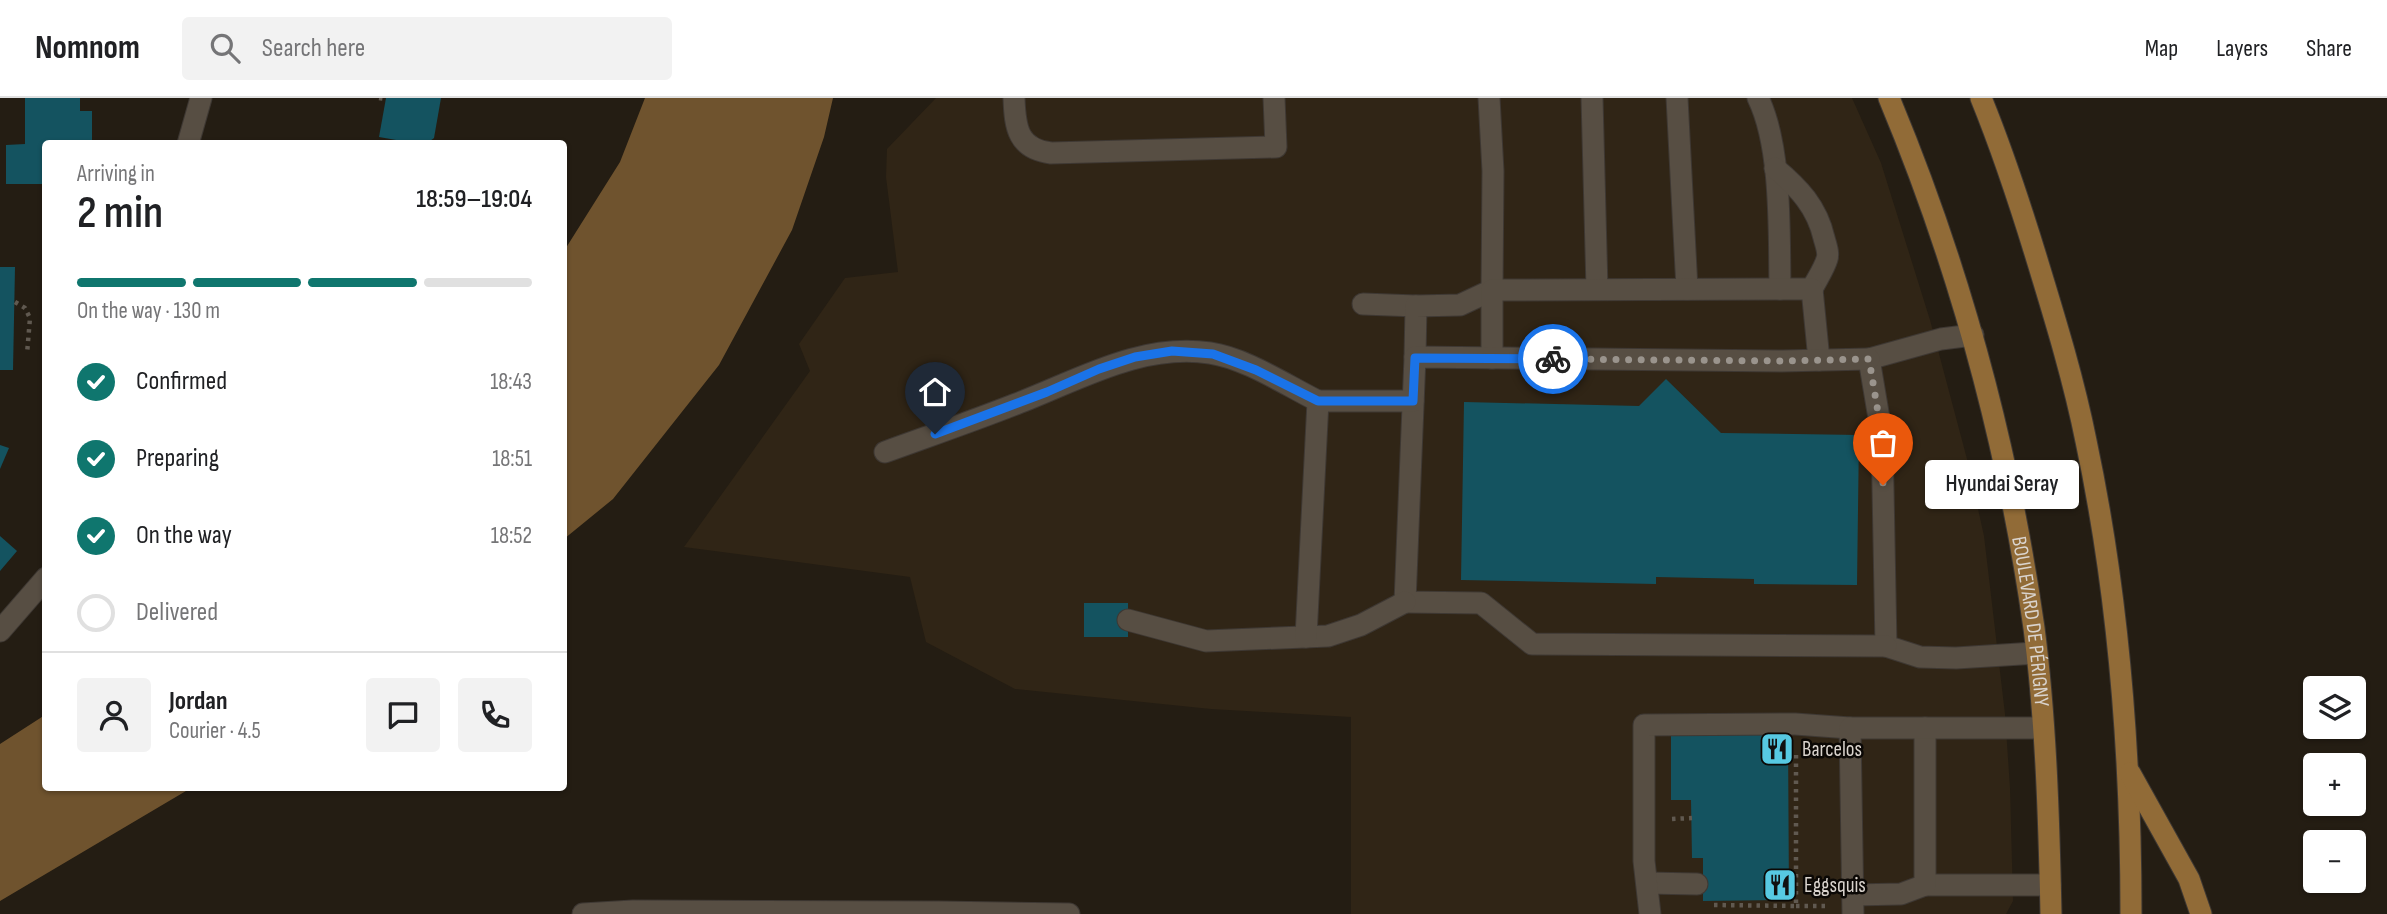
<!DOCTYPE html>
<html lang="en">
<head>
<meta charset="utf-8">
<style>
  body { margin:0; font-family:"Sofia Sans Condensed",sans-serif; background:#f2f2f2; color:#202124; height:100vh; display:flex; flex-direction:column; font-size:26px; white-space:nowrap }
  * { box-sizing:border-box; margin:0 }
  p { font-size:23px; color:#757577 }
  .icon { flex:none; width:38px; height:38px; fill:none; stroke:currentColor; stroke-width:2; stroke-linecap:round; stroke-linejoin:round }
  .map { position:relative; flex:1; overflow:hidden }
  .side { position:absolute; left:42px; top:42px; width:525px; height:651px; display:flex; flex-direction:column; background:#fff; border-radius:7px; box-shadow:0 2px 5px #0004 }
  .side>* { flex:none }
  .tools { position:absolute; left:2303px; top:578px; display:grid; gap:14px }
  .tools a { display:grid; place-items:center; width:63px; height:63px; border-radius:7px; background:#fff; box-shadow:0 2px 5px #0004; font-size:35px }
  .pin { position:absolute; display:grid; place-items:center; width:60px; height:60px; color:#fff; margin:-72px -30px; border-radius:50% 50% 50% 0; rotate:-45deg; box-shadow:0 0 7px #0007 }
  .pin .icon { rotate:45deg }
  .courier { position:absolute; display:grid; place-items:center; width:70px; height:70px; margin:-35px; border:5px solid #1a73e8; border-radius:50%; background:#fff; color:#222; box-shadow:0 2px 9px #0007 }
  .bubble { position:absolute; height:49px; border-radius:7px; background:#fff; box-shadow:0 2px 5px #0004; font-size:23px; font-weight:600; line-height:49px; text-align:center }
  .summary em { font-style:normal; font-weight:600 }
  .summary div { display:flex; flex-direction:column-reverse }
  .summary { display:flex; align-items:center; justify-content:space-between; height:119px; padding:0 35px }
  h1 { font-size:46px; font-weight:600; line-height:52px }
  .bar { display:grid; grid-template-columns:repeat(4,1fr); gap:10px 7px; align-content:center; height:84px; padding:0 35px }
  .bar i { height:9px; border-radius:5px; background:#e0e0e0 }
  .bar .on { background:#0f766e }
  .bar p { grid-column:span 4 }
  .line { display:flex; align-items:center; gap:18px; padding:0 35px; border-top:2px solid #e0e0e0 }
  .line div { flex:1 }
  .round { display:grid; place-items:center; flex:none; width:74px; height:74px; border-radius:7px; background:#f2f2f2 }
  ol { padding:0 35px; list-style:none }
  li { display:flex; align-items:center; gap:21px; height:77px }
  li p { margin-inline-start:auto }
  li .icon { padding:7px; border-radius:50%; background:#0f766e; color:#fff; stroke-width:4 }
  li:last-child { color:#757577 }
  li i { width:38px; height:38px; border:4px solid #e0e0e0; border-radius:50% }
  header { display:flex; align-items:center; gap:42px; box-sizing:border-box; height:98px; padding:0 35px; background:#fff; border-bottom:2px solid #e0e0e0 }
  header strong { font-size:33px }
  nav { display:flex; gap:38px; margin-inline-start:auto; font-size:24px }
  .search { width:490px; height:63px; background:#f2f2f2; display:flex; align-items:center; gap:18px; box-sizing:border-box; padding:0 24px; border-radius:7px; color:#757577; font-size:26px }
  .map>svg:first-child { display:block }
  .built { fill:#302516 }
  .water { fill:#6f532e }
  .building { fill:#145360 }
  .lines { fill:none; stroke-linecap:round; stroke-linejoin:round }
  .minor-casing { stroke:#3e3833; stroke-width:23 }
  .major-casing { stroke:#3e3833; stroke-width:23 }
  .path { stroke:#605950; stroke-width:4.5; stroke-dasharray:3.5 5; stroke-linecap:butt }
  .minor { stroke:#574e43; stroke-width:21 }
  .major { stroke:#916b37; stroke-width:21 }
  .done { stroke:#9a948d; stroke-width:7; stroke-dasharray:0 12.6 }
  .route { stroke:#1a73e8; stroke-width:9 }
  .labels { text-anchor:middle; stroke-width:5; stroke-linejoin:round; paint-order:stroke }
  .street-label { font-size:21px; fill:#dad4ce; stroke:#0b0805 }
  .poi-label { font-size:21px; fill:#dad4ce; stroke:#0b0805; text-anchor:start }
</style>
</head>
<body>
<header>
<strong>Nomnom</strong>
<div class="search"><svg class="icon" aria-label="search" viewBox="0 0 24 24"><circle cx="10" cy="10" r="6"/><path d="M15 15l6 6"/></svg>Search here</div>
<nav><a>Map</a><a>Layers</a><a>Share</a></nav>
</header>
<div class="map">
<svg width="2387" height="816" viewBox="0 0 2387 816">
  <rect width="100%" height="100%" fill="#241d13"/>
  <polygon class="built" points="936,0 1852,0 1881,65 1930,222 1967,361 1984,438 2005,616 2010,690 2013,803 2006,816 1351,816 1351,619 1211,611 1015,591 926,544 910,479 684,449 810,273 799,246 845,180 898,174 886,79 887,51"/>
  <g class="water">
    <polygon points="645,0 833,0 824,39 792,132 719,267 613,401 564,441 564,153 620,64"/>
    <polygon points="45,617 46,690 191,690 0,803 0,646"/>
  </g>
  <g class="building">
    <polygon points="25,0 80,0 80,13 92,13 92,46 46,46 46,86 6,86 6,47 25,46"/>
    <polygon points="386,0 441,0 434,40 426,46 419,46 379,39"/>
    <polygon points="0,169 15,169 13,272 0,272"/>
    <polygon points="1666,281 1721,335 1859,337 1857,487 1754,486 1754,481 1656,479 1656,486 1461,482 1464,304 1639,308"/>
    <polygon points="0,347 9,350 0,371"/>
    <polygon points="0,438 17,453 0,473"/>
    <rect x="1084" y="505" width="44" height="34"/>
    <polygon points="1788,635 1789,802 1703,803 1703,760 1692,760 1691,702 1671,702 1671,636"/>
  </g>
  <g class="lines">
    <defs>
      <g id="minor">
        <path d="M1014 0C1015 30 1018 51 1051 55L1276 49 1274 0"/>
        <polyline points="1592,0 1597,191"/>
        <polyline points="1677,0 1687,191"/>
        <path d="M1758 0C1782 49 1779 135 1780 191"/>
        <polyline points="188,46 201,0"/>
        <path d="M1775 70C1799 90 1817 109 1824 140 1826 147 1829 155 1827 161 1824 171 1817 181 1812 191"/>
        <polyline points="1363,206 1416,208"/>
        <polyline points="1973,237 1941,241 1869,261 1882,338 1886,548 1920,559 1956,560 2036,555"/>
        <polyline points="1415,259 1416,208 1460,207 1492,192 1493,73 1489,0"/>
        <polyline points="1492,260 1492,192 1780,191 1812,191 1819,262"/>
        <polyline points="1869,261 1782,263 1415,259 1405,504 1481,505 1532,546 1886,548"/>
        <path d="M885 354C929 338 973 323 1016 306 1079 282 1140 245 1210 255 1245 260 1286 287 1318 303"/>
        <polyline points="1128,522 1206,543 1328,538 1361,527 1405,504"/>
        <polyline points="0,533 46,480"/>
        <polyline points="1306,539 1318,303 1413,303"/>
        <polyline points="1647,785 1697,786"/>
        <polyline points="1925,787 2050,787"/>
        <polyline points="1853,797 1901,796 1925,787 1925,630"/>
        <polyline points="583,816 633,813 938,814 1069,816"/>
        <polyline points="1650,816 1644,763 1644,627 1795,626 1850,630"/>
        <polyline points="1853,816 1850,630 2042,630"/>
      </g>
      <g id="major">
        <path id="s1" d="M1889 0C1960 170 2008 348 2034 530 2046 622 2049 723 2051 816"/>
        <path d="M1981 0C2003 54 2021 109 2038 165 2056 224 2074 283 2086 343 2119 498 2131 658 2131 816"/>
        <polyline points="2130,675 2189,781 2201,816"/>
      </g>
    </defs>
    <use href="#minor" class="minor-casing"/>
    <use href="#major" class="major-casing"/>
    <g class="path">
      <polyline points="379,0 386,1"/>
      <polyline points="15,204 25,210 30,220 27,256"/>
      <polyline points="1672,721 1692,720"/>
      <polyline points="1714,807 1796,808 1796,654"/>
      <polyline points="1796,808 1827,808"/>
    </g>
    <use href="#minor" class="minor"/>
    <use href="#major" class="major"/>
  </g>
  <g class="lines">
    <polyline class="done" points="1553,261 1782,263 1869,261 1882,338 1883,387"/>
    <polyline class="route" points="935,336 1047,294 1099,271 1135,259 1172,253 1213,256 1256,272 1318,303 1413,303 1415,260 1553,261"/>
  </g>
  <defs>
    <symbol id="restaurant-square" viewBox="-11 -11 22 22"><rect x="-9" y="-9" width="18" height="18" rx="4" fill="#57c9e2" stroke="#0b0805"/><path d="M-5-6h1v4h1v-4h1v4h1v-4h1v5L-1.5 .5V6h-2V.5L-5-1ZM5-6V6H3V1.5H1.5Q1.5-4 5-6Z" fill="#111"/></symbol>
  </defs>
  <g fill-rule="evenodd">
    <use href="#restaurant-square" x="1758" y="632" width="38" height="38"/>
    <use href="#restaurant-square" x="1761" y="768" width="38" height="38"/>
  </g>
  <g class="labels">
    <g class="street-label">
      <text dy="7" stroke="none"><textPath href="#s1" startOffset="544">BOULEVARD DE PÉRIGNY</textPath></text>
    </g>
    <g class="poi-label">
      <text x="1802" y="658">Barcelos</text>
      <text x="1804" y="794">Eggsquis</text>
    </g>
  </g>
</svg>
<div class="tools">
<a><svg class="icon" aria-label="layers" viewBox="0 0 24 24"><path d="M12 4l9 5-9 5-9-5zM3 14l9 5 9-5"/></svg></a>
<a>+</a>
<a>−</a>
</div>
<div class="pin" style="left:1883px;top:387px;background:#ea580c"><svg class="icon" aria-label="bag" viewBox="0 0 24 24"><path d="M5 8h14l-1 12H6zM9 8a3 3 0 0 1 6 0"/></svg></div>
<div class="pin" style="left:935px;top:336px;background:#1f2937"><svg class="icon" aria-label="home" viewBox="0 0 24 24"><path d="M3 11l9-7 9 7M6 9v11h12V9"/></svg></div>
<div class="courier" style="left:1553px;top:261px"><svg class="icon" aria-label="bike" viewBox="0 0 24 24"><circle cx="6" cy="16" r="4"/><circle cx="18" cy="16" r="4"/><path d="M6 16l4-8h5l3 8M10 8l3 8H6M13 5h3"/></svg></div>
<div class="bubble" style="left:1925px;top:362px;width:154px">Hyundai Seray</div>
<section class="side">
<div class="summary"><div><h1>2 min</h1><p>Arriving in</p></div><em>18:59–19:04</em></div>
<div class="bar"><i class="on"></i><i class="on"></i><i class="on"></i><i></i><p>On the way · 130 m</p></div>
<ol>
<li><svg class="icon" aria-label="check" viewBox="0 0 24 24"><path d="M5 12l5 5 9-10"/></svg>Confirmed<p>18:43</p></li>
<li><svg class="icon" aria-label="check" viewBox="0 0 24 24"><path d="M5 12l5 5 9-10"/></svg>Preparing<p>18:51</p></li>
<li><svg class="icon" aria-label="check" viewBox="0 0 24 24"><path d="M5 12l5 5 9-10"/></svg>On the way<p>18:52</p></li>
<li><i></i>Delivered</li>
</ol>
<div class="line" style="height:126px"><a class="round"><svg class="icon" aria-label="person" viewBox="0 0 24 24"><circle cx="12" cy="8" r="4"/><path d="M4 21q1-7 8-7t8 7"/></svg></a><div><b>Jordan</b><p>Courier · 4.5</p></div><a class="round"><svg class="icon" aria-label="chat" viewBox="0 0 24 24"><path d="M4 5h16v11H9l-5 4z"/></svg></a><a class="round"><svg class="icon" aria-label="phone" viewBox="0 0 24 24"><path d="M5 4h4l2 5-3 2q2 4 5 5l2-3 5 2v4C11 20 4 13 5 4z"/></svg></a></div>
</section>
</div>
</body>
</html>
